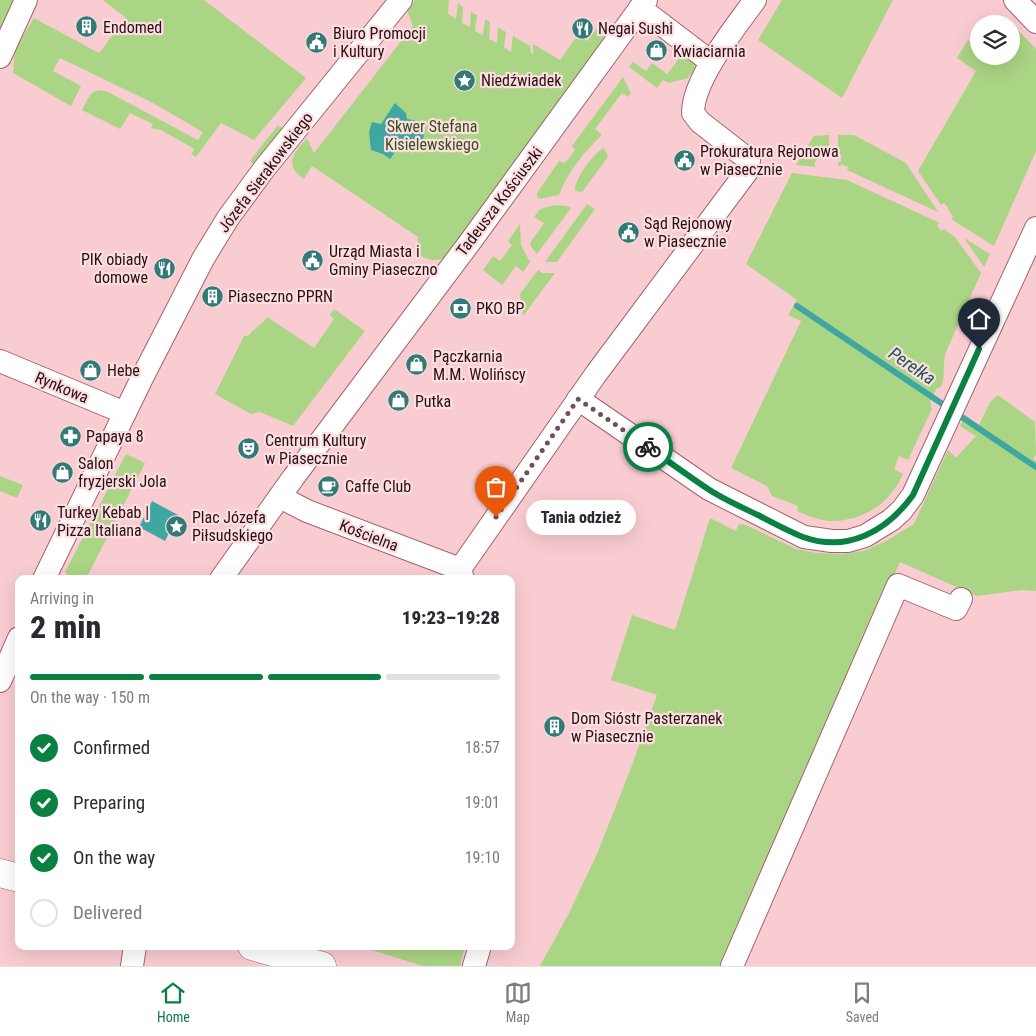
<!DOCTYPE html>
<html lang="en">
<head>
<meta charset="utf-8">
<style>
  body { margin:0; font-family:"Roboto Condensed",sans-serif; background:#f7f7f7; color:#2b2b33; height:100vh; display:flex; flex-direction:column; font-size:19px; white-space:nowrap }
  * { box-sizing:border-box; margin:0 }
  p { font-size:16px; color:#7c7c81 }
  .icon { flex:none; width:28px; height:28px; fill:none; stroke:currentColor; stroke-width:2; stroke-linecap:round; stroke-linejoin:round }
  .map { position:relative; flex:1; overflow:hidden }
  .drawer { position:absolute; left:15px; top:575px; width:500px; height:375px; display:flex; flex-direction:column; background:#fff; border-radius:10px; box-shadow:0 5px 20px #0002 }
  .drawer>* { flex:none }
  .fabs { position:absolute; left:970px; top:15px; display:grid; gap:10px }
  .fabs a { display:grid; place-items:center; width:50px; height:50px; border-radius:50%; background:#fff; box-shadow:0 5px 20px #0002; font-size:25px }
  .pin { position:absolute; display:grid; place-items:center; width:42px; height:42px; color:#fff; margin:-51px -21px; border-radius:50% 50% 50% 0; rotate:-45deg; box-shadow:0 0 5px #0007 }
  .pin .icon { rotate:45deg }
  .courier { position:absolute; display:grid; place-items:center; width:50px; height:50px; margin:-25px; border:4px solid #0b8043; border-radius:50%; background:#fff; color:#222; box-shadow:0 1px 6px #0007 }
  .bubble { position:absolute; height:35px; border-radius:18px; background:#fff; box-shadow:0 5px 20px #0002; font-size:16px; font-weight:800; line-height:35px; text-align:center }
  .headline em { font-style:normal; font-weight:800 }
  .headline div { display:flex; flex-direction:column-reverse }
  .headline { display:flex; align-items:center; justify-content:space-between; height:85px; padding:0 15px }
  h1 { font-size:32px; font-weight:800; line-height:38px }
  .bar { display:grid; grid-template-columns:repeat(4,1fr); gap:8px 5px; align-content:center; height:60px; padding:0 15px }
  .bar i { height:6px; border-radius:4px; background:#e1e1e2 }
  .bar .current { background:#0b8043 }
  .bar p { grid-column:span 4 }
  ol { padding:0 15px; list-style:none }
  li { display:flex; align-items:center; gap:15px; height:55px }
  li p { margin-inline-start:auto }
  li .icon { padding:5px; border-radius:50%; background:#0b8043; color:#fff; stroke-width:4 }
  li:last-child { color:#7c7c81 }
  li i { width:28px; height:28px; border:2px solid #e1e1e2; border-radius:50% }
  .dock { display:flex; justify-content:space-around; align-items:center; height:70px; border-top:1px solid #e1e1e2; background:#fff; font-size:14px; color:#7c7c81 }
  .dock a { display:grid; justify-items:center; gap:2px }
  .dock .current { color:#0b8043 }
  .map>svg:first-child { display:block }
  .green { fill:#aad584 }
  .water { fill:#40a6a2 }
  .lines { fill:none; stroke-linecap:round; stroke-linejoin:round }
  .stream { stroke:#40a6a2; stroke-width:6 }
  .street-casing { stroke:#a4636c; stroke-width:24 }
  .secondary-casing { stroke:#a4636c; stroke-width:29 }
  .street { stroke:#fff; stroke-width:22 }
  .secondary { stroke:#fff; stroke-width:28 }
  .done { stroke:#715156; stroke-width:5; stroke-dasharray:0 9 }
  .route { stroke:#0b8043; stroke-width:6 }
  .labels { text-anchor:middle; stroke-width:4.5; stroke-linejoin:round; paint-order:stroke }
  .poi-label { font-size:16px; fill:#280f13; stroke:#fcdee1; text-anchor:start }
  .park-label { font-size:16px; fill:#355018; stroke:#fcdee1 }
  .street-label { font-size:16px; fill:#280f13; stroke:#fcdee1 }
  .water-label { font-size:18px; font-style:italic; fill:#1b5552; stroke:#fcdee1 }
</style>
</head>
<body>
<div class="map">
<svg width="1036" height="966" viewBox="0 0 1036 966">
  <rect width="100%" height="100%" fill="#f9ccd1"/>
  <g class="green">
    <polygon points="0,0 14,0 0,31"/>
    <path d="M103 0H204L306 78 254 140 221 123 196 157 191 154 194 150 193 148 161 130 151 128 153 124 130 113 120 129 82 110C89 97 91 86 108 92L198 140 203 132 151 102 60 58 53 71 81 86 71 106 13 73 15 49 34 18 99 53 126 18Z"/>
    <path d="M415 0H449L448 14 456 19 458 3 463 7 462 23 470 27 471 12 477 15 475 31 483 35 485 19 490 22 489 39 497 43 498 27 506 32 504 47 511 52 513 36 530 46 531 53 533 55V44L560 60 575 39 581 38 587 41 599 26 602 29 604 41 446 257C435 263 427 259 417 254L418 237 312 166 304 179C282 164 295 152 307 138L314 153 413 26 407 10Z"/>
    <polygon points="782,0 893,0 842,98 758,40"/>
    <polygon points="1008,20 1036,49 1036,151 994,246 951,219 953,217 949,210 946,211 949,209 944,203 941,205 918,171 976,71 957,58 968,40 979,47 979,56 1011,56 1011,24 1005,24"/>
    <polygon points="684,52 699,63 688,78 669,83 663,80 657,88 629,67 633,62 646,71 652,63 667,74"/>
    <path d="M623 77 631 93 628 97 622 93 595 129 601 134V136C583 153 568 172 559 195L539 199 537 197V193L559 161 565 163 575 150 572 146Z"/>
    <polygon points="278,125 283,129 254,165 250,161"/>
    <polygon points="829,135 829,147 827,150 824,149 820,155 823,157 821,159 818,158 814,164 816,167 796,165 814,136"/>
    <polygon points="838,135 854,135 906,163 938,212 847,170 848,167 841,164 840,166 838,166 838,162 841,162 841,154 838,154"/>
    <path d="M604 148 608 157 582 192 575 191C573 181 594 152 604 148Z"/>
    <path d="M792 173 847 180 940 223 937 225 941 231 944 229 955 237 981 273 946 352C942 364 946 375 941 387L937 388 930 401 932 409 908 460 899 456 894 469 903 474C890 504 863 521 831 521 820 521 807 515 797 511L798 506 772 496 767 486 731 468 801 321 788 315 797 300 746 264Z"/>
    <polygon points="587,204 595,209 557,262 545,262"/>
    <polygon points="554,205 566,206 571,208 537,254 532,248 530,243 544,223 534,217 540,209"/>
    <polygon points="520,224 521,245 530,262 523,272 516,266 502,285 483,270 493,256 500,261 512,245 508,241"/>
    <polygon points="964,238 990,254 984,267"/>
    <polygon points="538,270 542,273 555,273 523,316 520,294"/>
    <path d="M334 309 365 331 293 426 260 412 251 414 215 394 244 336H248C254 328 262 325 267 317L314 348 334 319 330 315Z"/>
    <polygon points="998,395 1035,422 1036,454 1033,459 1036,461 1036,591 1022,590 977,596 900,562 769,862 725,966 540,966 568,915 597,854 631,768 657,695 611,680 632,615 675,630 710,518 736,531 739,524 746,525 796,549 817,553 841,554 864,551 886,541 914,524 948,450 956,458 976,436 960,426 965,415 979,425 990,402"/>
    <polygon points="126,454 145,463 86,579 71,579 65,572"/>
    <polygon points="0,476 23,485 17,498 0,491"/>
    <polygon points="359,946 465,946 460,966 423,966"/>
  </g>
  <g class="water">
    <path d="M395 103 406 113 407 119C436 121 424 163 398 148L390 159 383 154 371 150 369 132 372 122 381 124Z"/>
    <polygon points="152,501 178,515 165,541 139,527"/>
  </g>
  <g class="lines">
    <polyline class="stream" points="797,306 1036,467"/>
    <defs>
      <g id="street">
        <polyline points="1015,0 1036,22"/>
        <polyline points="640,8 711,62"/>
        <polyline points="0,57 26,0"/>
        <polyline points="0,361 125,413"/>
        <polyline points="578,399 709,489 804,537 832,541 848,541 865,536 891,520 902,510 913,495 1036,228"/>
        <polyline points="280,497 307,511 460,569 463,579"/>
        <path d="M460 569 596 374 748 170 749 160 700 122 693 113C693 79 735 28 755 0"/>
        <polyline points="44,579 142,378 203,259 228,218 264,169 401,0"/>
        <polyline points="221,579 293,478 470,242 646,0"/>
        <polyline points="0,681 19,638"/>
        <polyline points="132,966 135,946"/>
        <polyline points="474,966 480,946"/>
        <polyline points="732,966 898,585 956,609 961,599"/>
      </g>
      <g id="secondary">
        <polyline points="0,873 19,878"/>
        <polyline points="252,946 322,966"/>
      </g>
    </defs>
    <use href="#street" class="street-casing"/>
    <use href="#secondary" class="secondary-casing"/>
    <use href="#street" class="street"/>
    <use href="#secondary" class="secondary"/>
  </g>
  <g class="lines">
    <polyline class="done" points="496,517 578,399 648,447"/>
    <path class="route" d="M648 447C668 461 687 475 708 489 723 499 741 507 758 515 773 523 788 531 803 537 848 553 887 531 913 495L979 349"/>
  </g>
  <defs>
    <symbol id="building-disc" viewBox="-11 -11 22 22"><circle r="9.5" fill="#327a77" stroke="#fcdee1"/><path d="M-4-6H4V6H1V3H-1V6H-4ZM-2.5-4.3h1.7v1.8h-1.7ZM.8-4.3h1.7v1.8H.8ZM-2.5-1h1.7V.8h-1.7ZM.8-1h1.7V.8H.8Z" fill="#fff"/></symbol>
    <symbol id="restaurant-disc" viewBox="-11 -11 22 22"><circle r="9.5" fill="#327a77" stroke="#fcdee1"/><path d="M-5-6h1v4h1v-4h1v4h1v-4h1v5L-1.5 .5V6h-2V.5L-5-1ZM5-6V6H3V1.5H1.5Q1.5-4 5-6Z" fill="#fff"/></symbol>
    <symbol id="civic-disc" viewBox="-11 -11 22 22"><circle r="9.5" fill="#327a77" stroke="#fcdee1"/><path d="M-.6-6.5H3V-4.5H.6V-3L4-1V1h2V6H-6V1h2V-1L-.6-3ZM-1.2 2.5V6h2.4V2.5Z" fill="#fff"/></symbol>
    <symbol id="shop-disc" viewBox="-11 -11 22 22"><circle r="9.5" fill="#327a77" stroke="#fcdee1"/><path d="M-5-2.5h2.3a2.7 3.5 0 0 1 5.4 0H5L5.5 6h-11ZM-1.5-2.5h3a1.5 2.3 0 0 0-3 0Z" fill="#fff"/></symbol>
    <symbol id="sight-disc" viewBox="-11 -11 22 22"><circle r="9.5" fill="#327a77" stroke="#fcdee1"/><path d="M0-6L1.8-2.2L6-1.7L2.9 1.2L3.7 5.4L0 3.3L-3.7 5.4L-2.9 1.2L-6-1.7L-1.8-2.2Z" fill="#fff"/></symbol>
    <symbol id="bank-disc" viewBox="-11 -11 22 22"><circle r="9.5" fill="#327a77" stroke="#fcdee1"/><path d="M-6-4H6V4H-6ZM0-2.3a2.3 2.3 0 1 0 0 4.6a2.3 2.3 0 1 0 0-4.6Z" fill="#fff"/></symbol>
    <symbol id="pharmacy-disc" viewBox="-11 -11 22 22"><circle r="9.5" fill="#327a77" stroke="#fcdee1"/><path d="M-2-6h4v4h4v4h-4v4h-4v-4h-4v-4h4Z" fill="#fff"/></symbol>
    <symbol id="theatre-disc" viewBox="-11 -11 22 22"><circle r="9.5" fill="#327a77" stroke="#fcdee1"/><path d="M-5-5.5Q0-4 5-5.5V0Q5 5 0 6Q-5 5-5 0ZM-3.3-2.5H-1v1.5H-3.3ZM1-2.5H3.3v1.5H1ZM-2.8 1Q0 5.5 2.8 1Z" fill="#fff"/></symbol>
    <symbol id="cafe-disc" viewBox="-11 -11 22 22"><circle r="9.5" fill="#327a77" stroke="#fcdee1"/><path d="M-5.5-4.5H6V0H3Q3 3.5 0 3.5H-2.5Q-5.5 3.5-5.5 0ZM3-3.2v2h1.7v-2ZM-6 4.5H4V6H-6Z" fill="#fff"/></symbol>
  </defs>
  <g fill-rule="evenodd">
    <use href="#building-disc" x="74" y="14" width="25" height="25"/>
    <use href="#restaurant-disc" x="570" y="16" width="25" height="25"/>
    <use href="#civic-disc" x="304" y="30" width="25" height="25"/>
    <use href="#shop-disc" x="644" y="38" width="25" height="25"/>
    <use href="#sight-disc" x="452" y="68" width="25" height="25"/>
    <use href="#civic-disc" x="672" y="148" width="25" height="25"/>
    <use href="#civic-disc" x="616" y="220" width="25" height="25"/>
    <use href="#civic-disc" x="300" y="248" width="25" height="25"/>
    <use href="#restaurant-disc" x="152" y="256" width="25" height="25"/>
    <use href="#building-disc" x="200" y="284" width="25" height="25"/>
    <use href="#bank-disc" x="448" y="296" width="25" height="25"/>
    <use href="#shop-disc" x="404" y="352" width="25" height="25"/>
    <use href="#shop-disc" x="78" y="358" width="25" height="25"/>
    <use href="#shop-disc" x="386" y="388" width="25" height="25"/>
    <use href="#pharmacy-disc" x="58" y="424" width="25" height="25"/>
    <use href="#theatre-disc" x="236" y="436" width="25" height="25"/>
    <use href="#shop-disc" x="50" y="460" width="25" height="25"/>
    <use href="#cafe-disc" x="316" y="474" width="25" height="25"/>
    <use href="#restaurant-disc" x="28" y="508" width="25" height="25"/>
    <use href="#sight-disc" x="164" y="514" width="25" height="25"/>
    <use href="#building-disc" x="542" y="714" width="25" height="25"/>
  </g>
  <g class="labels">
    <g class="poi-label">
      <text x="103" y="33">Endomed</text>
      <text x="598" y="34">Negai Sushi</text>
      <text x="333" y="39">Biuro Promocji<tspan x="333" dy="18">i Kultury</tspan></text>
      <text x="673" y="57">Kwiaciarnia</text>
      <text x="481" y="86">Niedźwiadek</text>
      <text x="700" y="157">Prokuratura Rejonowa<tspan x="700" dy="18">w Piasecznie</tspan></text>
      <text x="644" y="229">Sąd Rejonowy<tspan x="644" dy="18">w Piasecznie</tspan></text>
      <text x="329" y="257">Urząd Miasta i<tspan x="329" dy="18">Gminy Piaseczno</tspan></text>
      <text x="148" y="265" text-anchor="end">PIK obiady<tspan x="148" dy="18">domowe</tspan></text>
      <text x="228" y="302">Piaseczno PPRN</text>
      <text x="476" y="314">PKO BP</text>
      <text x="433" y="362">Pączkarnia<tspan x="433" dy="18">M.M. Wolińscy</tspan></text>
      <text x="107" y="376">Hebe</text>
      <text x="415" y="407">Putka</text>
      <text x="86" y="442">Papaya 8</text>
      <text x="265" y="446">Centrum Kultury<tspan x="265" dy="18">w Piasecznie</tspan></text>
      <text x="78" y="469">Salon<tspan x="78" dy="18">fryzjerski Jola</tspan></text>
      <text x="345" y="492">Caffe Club</text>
      <text x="57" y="518">Turkey Kebab |<tspan x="57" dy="18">Pizza Italiana</tspan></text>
      <text x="192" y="523">Plac Józefa<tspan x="192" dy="18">Piłsudskiego</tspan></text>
      <text x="571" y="724">Dom Sióstr Pasterzanek<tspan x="571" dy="18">w Piasecznie</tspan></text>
    </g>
    <g class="park-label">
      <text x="432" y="132">Skwer Stefana<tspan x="432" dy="18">Kisielewskiego</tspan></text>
    </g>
    <g class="street-label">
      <text transform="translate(265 172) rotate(-53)" y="6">Józefa Sierakowskiego</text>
      <text transform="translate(499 201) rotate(-53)" y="6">Tadeusza Kościuszki</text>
      <text transform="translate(62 387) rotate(23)" y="6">Rynkowa</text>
      <text transform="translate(369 535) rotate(21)" y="6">Kościelna</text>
    </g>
    <g class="water-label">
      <text transform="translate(912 366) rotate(34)" y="6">Perełka</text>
    </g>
  </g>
</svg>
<div class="fabs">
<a><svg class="icon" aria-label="layers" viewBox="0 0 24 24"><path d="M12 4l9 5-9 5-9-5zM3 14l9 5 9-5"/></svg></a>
</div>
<div class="pin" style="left:496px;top:517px;background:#ea580c"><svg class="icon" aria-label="bag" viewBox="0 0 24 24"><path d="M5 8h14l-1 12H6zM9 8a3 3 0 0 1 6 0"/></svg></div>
<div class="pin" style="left:979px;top:349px;background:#1f2937"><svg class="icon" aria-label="home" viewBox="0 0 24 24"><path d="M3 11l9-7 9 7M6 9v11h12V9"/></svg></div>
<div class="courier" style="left:648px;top:447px"><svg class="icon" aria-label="bike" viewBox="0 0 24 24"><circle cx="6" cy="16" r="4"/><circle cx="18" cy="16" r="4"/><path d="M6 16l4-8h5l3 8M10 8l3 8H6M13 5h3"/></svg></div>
<div class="bubble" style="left:526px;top:500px;width:110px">Tania odzież</div>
<section class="drawer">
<div class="headline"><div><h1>2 min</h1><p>Arriving in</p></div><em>19:23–19:28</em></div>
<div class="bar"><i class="current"></i><i class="current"></i><i class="current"></i><i></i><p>On the way · 150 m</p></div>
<ol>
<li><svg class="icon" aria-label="check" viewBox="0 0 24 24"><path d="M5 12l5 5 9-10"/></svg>Confirmed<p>18:57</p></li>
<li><svg class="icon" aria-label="check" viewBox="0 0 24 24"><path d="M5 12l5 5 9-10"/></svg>Preparing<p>19:01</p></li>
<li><svg class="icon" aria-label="check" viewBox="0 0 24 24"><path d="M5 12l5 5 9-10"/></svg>On the way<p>19:10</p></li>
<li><i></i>Delivered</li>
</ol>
</section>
</div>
<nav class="dock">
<a class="current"><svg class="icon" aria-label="home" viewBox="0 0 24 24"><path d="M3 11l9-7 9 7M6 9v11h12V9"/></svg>Home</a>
<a><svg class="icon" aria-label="map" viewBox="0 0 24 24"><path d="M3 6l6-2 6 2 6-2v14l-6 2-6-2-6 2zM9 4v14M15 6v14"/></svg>Map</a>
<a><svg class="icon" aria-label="saved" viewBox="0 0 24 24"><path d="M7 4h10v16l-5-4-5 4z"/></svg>Saved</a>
</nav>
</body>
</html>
